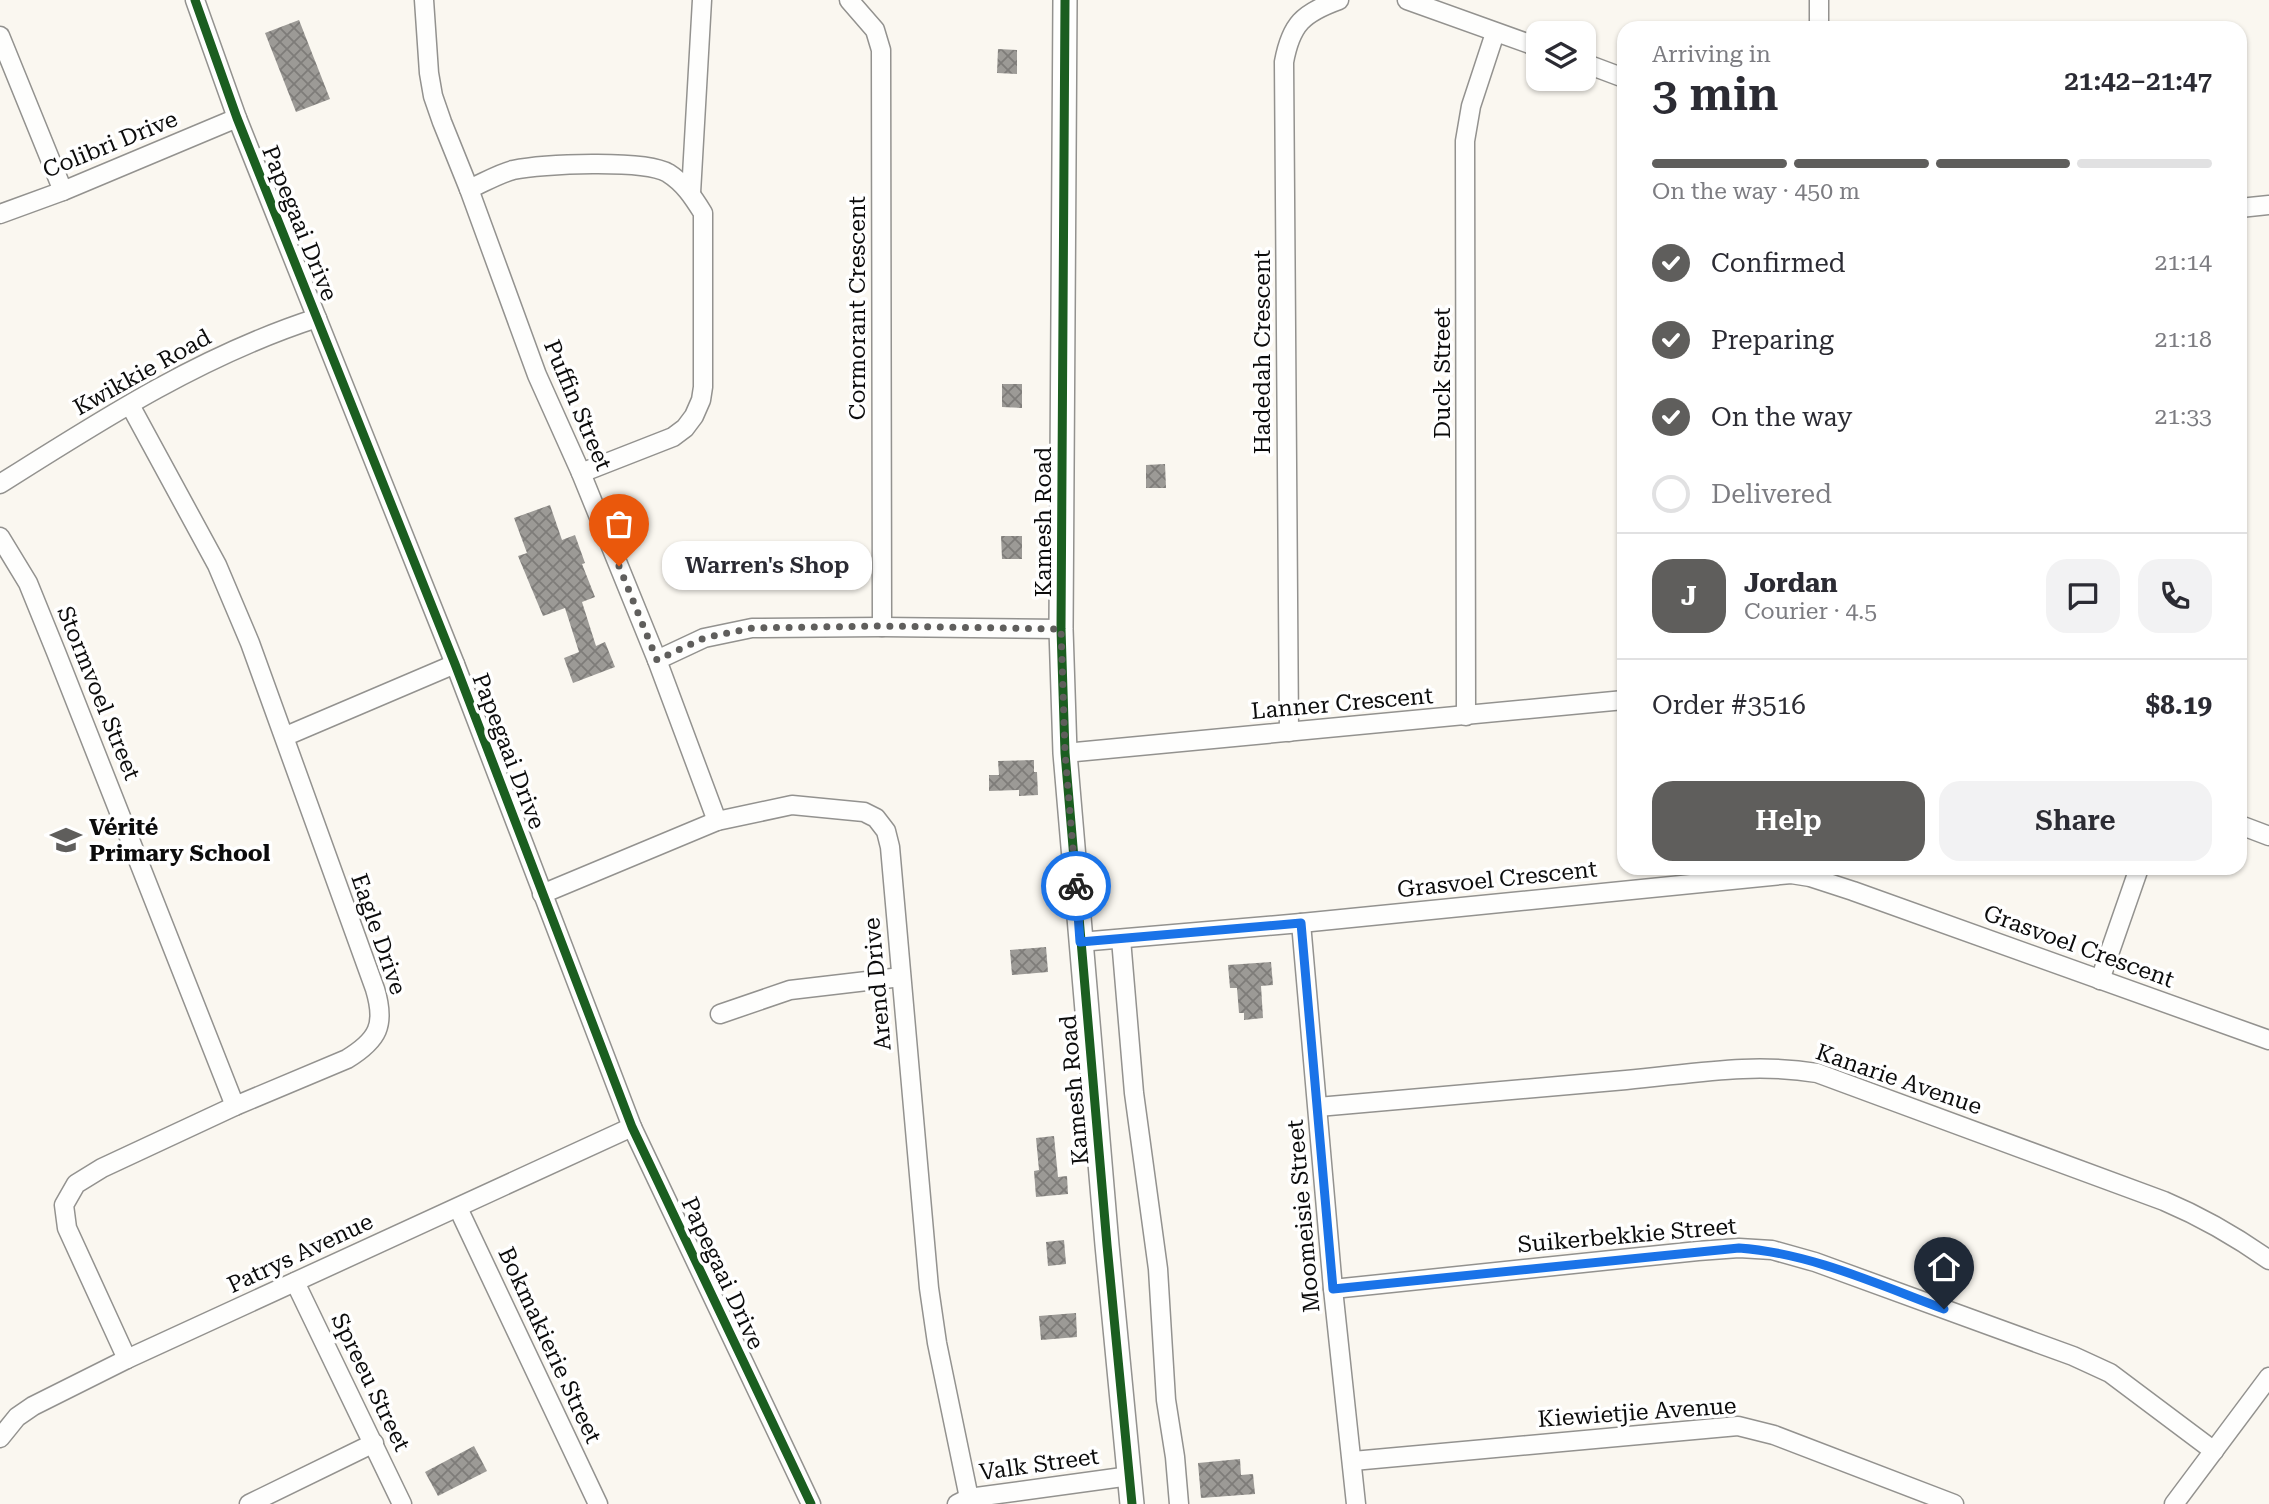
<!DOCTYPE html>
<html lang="en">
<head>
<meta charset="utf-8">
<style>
  body { margin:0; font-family:"Roboto Serif",serif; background:#f2f2f3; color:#2b2b33; height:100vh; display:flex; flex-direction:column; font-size:26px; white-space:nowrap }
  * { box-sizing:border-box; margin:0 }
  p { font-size:23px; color:#7c7c81 }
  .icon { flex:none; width:38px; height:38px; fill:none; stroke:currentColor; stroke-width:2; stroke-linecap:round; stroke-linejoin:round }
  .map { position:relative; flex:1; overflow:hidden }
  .side { position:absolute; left:1617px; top:21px; width:630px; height:854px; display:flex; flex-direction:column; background:#fff; border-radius:21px; box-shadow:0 2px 5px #0004 }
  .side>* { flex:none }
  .controls { position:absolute; left:1526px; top:21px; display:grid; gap:14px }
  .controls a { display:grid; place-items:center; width:70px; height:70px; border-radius:14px; background:#fff; box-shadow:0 2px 5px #0004; font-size:35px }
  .pin { position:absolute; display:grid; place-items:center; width:60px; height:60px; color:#fff; margin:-72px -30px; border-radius:50% 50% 50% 0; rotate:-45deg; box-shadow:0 0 7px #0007 }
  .pin .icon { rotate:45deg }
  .courier { position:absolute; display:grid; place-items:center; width:70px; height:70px; margin:-35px; border:5px solid #1a73e8; border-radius:50%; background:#fff; color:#222; box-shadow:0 2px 9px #0007 }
  .bubble { position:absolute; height:49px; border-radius:21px; background:#fff; box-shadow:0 2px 5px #0004; font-size:23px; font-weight:600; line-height:49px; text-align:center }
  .head em { font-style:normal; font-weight:600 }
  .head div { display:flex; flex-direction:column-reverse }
  .head { display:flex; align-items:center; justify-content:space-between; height:119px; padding:0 35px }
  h1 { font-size:46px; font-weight:600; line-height:52px }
  .bar { display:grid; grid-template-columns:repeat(4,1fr); gap:10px 7px; align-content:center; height:84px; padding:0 35px }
  .bar i { height:9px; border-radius:5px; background:#e1e1e2 }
  .bar .current { background:#5f5e5c }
  .bar p { grid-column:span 4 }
  .line { display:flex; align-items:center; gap:18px; padding:0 35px; border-top:2px solid #e1e1e2 }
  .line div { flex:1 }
  .round { display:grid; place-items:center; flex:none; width:74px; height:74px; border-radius:21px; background:#f2f2f3 }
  ol { padding:0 35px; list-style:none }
  li { display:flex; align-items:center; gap:21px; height:77px }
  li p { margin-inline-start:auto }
  li .icon { padding:7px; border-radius:50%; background:#5f5e5c; color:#fff; stroke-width:4 }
  li:last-child { color:#7c7c81 }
  li i { width:38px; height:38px; border:4px solid #e1e1e2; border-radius:50% }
  .button { display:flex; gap:14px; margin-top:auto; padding:14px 35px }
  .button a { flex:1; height:80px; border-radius:21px; background:#5f5e5c; color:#fff; font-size:28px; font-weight:600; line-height:80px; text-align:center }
  .button a+a { background:#f2f2f3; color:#2b2b33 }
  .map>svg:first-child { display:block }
  .building { fill:url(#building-cross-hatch) }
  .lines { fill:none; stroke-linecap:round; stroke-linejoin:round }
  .minor-casing { stroke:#93928f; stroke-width:21 }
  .tertiary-casing { stroke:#93928f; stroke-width:26 }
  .minor { stroke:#fefefd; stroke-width:18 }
  .tertiary { stroke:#fefefd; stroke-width:23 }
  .cycleway-casing { stroke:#fff; stroke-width:13 }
  .cycleway { stroke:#1b5e20; stroke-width:9 }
  .done { stroke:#5f5e5c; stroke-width:7; stroke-dasharray:0 12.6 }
  .route { stroke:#1a73e8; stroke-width:9 }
  .labels { text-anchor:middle; stroke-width:7; stroke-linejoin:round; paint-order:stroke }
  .street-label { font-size:23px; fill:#0c0c0c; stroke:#fff }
  .poi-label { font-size:23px; font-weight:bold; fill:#0c0c0c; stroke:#fff; text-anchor:start }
</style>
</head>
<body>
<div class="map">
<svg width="2269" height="1504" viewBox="0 0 2269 1504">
  <defs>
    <pattern id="building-cross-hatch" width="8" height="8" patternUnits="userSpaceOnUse" patternTransform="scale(1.75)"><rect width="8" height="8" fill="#9c9a96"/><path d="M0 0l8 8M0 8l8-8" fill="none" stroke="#7e7c79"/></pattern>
  </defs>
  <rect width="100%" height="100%" fill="#faf7f0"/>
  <g class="building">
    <polygon points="299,20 330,99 296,112 265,33"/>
    <polygon points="998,49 1017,50 1017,74 997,73"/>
    <polygon points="1002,384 1022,384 1022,408 1002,407"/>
    <polygon points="1165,464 1166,488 1146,488 1146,465"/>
    <polygon points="550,505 562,540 575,535 585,563 582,564 595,597 582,602 596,646 605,642 615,667 573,683 564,658 579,652 565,608 543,616 518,556 527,553 514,518"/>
    <polygon points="1001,536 1022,536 1022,559 1002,559"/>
    <polygon points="1034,760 1034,772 1037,772 1038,795 1019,796 1019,790 989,791 989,775 999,775 998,761"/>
    <polygon points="1046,947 1048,972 1012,975 1010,950"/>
    <polygon points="1271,962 1273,985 1261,986 1263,1018 1244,1020 1244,1013 1239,1013 1237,988 1230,988 1228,965"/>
    <polygon points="1054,1136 1058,1177 1067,1176 1068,1194 1036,1197 1034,1171 1039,1170 1036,1138"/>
    <polygon points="1064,1240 1066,1264 1048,1266 1046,1242"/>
    <polygon points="1076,1313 1077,1337 1041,1340 1039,1316"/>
    <polygon points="474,1446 487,1471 438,1496 425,1472"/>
    <polygon points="1240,1459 1241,1475 1253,1474 1255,1494 1201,1498 1198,1463"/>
  </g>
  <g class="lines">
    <defs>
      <g id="minor">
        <polyline points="195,0 237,118 455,664 632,1127 811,1504"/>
        <polyline points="424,0 429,73 433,96 442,122 469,189 537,375 581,473 657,660 717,821"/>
        <polyline points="849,0 875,30 881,50 882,627"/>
        <polyline points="1407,0 1538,47"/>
        <polyline points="1819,0 1819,28"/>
        <polyline points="0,36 63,191"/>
        <polyline points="1584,63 1624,78"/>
        <path d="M469 189C483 183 498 174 513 170 542 164 644 159 668 173 684 183 693 197 703 213V387L701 400 694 416 685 428 673 437 581 473"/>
        <polyline points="691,193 702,0"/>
        <polyline points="2240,208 2269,205"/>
        <polyline points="0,214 63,191 237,118"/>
        <path d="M0 484C101 420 202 355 317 318"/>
        <polyline points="0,537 28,583 56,652 235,1106"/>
        <polyline points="657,660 704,638 752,628 882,627 1061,629"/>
        <polyline points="1466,716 1465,141 1471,106 1495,33"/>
        <path d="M1289 732 1284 62C1291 24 1303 13 1339 0"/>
        <polyline points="286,736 455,664"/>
        <polyline points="1065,753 1624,700"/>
        <polyline points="2240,825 2269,836"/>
        <polyline points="542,894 717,821 792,805 864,812 876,818 886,831 890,847 929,1288 937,1343 969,1498"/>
        <polyline points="1301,923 1333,1289 1356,1504"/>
        <polyline points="1121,939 1134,1093 1158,1269 1166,1400 1175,1457 1179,1504"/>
        <polyline points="1080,942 1301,923 1791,874 1810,877 1853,891 2269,1040"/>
        <polyline points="2100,980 2139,868"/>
        <polyline points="720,1014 790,990 901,977"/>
        <path d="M1318 1107C1421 1098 1524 1089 1626 1080 1692 1074 1751 1062 1817 1073L2164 1201C2202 1217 2235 1236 2269 1260"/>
        <polyline points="458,1208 598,1504"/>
        <polyline points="295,1282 402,1504"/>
        <polyline points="1333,1289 1698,1251 1739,1248 1772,1250 1815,1262 2073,1356 2110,1373 2214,1451"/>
        <path d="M127 1359 67 1228 64 1205 76 1184 102 1168 235 1106 347 1059C378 1040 386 1025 375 989L250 643 217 565 130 405"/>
        <polyline points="0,1438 17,1417 33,1406 127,1359 632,1127"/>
        <polyline points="1353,1461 1738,1426 1774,1435 1954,1504"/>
        <polyline points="249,1504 374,1443"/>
        <polyline points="957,1504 969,1498 1130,1476"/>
        <polyline points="2174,1504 2269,1377"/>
      </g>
      <polyline id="tertiary" points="1065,0 1061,629 1065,753 1107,1245 1132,1504"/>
    </defs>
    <use href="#minor" class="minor-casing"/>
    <use href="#tertiary" class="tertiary-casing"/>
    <use href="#minor" class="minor"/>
    <use href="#tertiary" class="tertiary"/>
    <defs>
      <g id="cycleway">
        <polyline points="195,0 237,118 455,664 632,1127 811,1504"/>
        <polyline points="1065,0 1061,629 1065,753 1107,1245 1132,1504"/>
      </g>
    </defs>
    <use href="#cycleway" class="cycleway-casing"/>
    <use href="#cycleway" class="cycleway"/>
  </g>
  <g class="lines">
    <polyline class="done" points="619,566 657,660 704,638 752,628 882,626 1061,629 1065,752 1076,886"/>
    <path class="route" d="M1076 886 1080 942 1301 923 1333 1289 1739 1248C1810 1253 1877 1284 1944 1309"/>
  </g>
  <defs>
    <symbol id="school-bare" viewBox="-9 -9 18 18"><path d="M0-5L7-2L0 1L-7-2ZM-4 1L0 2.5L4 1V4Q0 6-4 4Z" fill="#5f5e5c" stroke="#fff" stroke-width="2.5" paint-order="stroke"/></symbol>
  </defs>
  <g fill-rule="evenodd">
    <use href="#school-bare" x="44" y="818" width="44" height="44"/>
  </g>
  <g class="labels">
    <g class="street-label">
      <text transform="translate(110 144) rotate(-22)" y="8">Colibri Drive</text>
      <text transform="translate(300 223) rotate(68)" y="8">Papegaai Drive</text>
      <text transform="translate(857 308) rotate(-90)" y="8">Cormorant Crescent</text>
      <text transform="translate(1262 352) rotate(-90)" y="8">Hadedah Crescent</text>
      <text transform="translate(142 372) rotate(-29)" y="8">Kwikkie Road</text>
      <text transform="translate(1442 373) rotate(-90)" y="8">Duck Street</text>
      <text transform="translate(578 405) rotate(67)" y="8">Puffin Street</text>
      <text transform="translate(1043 522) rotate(-90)" y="8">Kamesh Road</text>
      <text transform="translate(99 693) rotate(68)" y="8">Stormvoel Street</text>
      <text transform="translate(1342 703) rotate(-5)" y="8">Lanner Crescent</text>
      <text transform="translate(509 751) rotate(69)" y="8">Papegaai Drive</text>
      <text transform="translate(1497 879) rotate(-6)" y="8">Grasvoel Crescent</text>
      <text transform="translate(379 934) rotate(71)" y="8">Eagle Drive</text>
      <text transform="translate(2079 946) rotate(20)" y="8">Grasvoel Crescent</text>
      <text transform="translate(877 984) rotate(-95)" y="8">Arend Drive</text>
      <text transform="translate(1899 1079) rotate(19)" y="8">Kanarie Avenue</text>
      <text transform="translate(1074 1090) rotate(-95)" y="8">Kamesh Road</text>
      <text transform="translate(1303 1216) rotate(-95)" y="8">Moomeisie Street</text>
      <text transform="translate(1627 1235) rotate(-5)" y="8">Suikerbekkie Street</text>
      <text transform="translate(300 1253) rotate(-25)" y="8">Patrys Avenue</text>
      <text transform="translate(723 1273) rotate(65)" y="8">Papegaai Drive</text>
      <text transform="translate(550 1345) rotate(65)" y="8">Bokmakierie Street</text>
      <text transform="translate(371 1382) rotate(64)" y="8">Spreeu Street</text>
      <text transform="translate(1637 1412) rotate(-4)" y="8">Kiewietjie Avenue</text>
      <text transform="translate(1039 1464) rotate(-8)" y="8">Valk Street</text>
    </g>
    <g class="poi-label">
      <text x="89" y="835">Vérité<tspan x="89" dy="26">Primary School</tspan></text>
    </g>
  </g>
</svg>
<div class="controls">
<a><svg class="icon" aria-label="layers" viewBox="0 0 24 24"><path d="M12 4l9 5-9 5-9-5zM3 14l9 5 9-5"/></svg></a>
</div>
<div class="pin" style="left:619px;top:566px;background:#ea580c"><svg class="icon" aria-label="bag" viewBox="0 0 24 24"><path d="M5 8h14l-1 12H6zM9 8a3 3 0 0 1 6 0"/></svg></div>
<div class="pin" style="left:1944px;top:1309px;background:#1f2937"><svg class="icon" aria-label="home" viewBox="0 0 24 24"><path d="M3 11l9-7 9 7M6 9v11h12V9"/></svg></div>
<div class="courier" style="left:1076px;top:886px"><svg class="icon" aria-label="bike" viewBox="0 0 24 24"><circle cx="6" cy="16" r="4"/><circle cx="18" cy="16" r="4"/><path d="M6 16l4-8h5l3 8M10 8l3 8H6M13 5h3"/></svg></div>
<div class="bubble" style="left:662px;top:541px;width:210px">Warren's Shop</div>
<section class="side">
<div class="head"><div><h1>3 min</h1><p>Arriving in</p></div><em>21:42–21:47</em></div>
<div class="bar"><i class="current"></i><i class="current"></i><i class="current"></i><i></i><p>On the way · 450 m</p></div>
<ol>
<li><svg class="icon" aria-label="check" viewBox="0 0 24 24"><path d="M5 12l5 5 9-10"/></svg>Confirmed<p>21:14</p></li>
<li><svg class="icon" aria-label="check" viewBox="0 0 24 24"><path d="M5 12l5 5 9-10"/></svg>Preparing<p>21:18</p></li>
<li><svg class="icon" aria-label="check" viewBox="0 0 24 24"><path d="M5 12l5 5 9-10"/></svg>On the way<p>21:33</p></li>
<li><i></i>Delivered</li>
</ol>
<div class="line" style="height:126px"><b class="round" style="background:#5f5e5c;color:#fff">J</b><div><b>Jordan</b><p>Courier · 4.5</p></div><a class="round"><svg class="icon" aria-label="chat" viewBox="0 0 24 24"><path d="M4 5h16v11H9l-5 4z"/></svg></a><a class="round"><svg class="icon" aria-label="phone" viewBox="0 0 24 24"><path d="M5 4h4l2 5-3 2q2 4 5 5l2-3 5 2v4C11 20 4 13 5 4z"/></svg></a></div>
<div class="line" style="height:91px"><div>Order #3516</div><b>$8.19</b></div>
<div class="button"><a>Help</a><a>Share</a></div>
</section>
</div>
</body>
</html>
